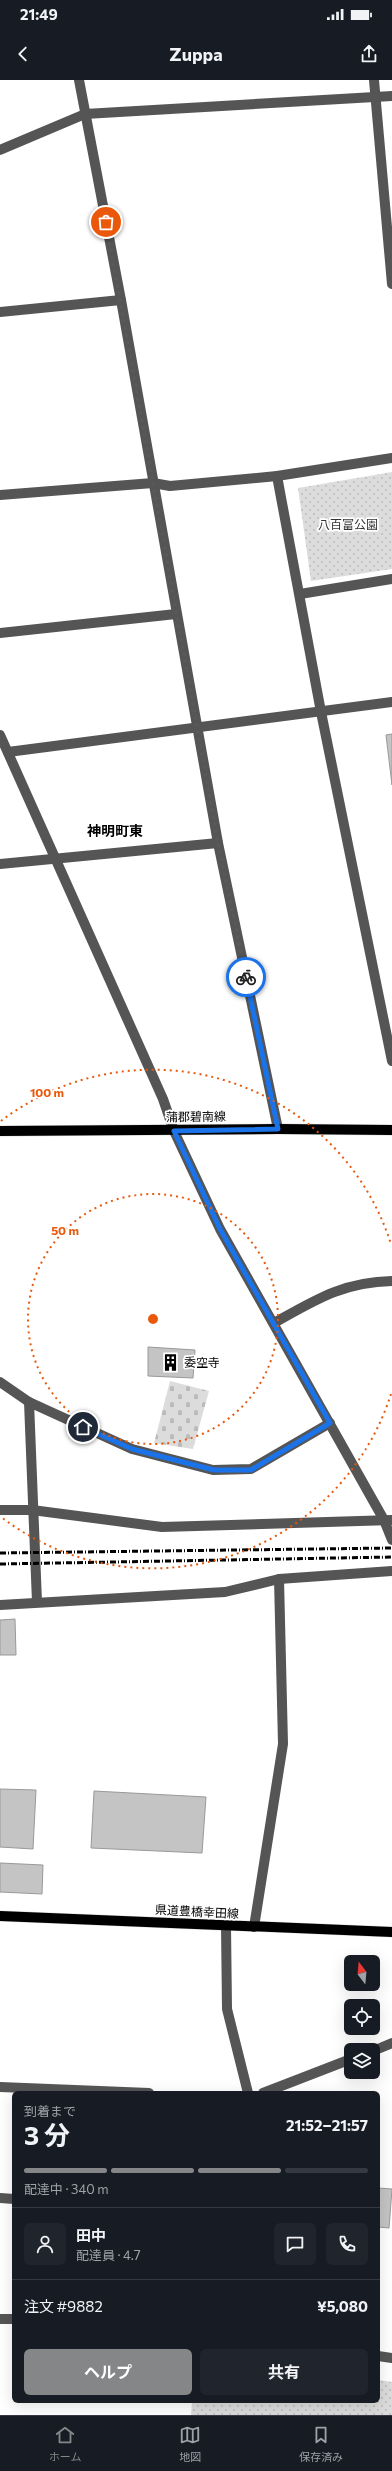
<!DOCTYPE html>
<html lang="ja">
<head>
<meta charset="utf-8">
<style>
  body { margin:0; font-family:Commissioner,"Noto Sans JP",sans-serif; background:#20242c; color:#f1f3f6; height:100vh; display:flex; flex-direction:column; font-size:15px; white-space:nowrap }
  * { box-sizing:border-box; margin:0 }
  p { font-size:13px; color:#9ea1a6 }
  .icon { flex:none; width:22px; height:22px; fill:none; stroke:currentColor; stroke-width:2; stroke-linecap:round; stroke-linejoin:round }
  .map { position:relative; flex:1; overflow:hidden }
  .details { position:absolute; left:12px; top:2011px; width:368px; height:312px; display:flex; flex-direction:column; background:#171b24; border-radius:6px; box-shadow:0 4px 16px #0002 }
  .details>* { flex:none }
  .needle { width:26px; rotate:344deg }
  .buttons { position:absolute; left:344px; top:1875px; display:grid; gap:8px }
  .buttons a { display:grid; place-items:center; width:36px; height:36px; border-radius:6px; background:#171b24; box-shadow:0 4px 16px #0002; font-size:20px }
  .pin { position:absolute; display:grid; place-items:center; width:34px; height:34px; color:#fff; margin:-17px; border:2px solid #fff; border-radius:50%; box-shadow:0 1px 4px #0007 }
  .courier { position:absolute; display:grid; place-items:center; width:40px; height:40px; margin:-20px; border:3px solid #1a73e8; border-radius:50%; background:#fff; color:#222; box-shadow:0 1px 5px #0007 }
  .summary em { font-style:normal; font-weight:700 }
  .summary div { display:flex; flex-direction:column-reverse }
  .summary { display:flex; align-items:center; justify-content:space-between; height:68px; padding:0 12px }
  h1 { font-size:26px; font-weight:700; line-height:30px }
  .bar { display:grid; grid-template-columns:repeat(4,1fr); gap:6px 4px; align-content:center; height:48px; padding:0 12px }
  .bar i { height:5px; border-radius:3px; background:#363941 }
  .bar .on { background:#858687 }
  .bar p { grid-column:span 4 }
  .line { display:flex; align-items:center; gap:10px; padding:0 12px; border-top:1px solid #363941 }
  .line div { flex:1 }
  .round { display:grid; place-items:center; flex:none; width:42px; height:42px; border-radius:6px; background:#20242c }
  .button { display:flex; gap:8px; margin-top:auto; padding:8px 12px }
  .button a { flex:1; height:46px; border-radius:6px; background:#858687; color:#fff; font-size:16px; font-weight:700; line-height:46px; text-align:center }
  .button a+a { background:#20242c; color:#f1f3f6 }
  .status { display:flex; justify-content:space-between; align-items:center; height:28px; padding:0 20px; background:#171b24; direction:ltr }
  .status svg { height:11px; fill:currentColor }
  header { display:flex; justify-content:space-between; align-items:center; height:52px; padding:0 12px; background:#171b24; font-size:18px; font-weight:700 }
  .menu { display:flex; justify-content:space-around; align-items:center; height:56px; border-top:1px solid #363941; background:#171b24; font-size:11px; color:#9ea1a6 }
  .menu a { display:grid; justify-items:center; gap:2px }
  .menu .on { color:#858687 }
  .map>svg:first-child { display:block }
  .cemetery { fill:url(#cemetery-stones) }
  .park { fill:url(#park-dots) }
  .building { fill:#c4c4c4; stroke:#999 }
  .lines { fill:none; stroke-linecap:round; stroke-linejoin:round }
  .major-casing { stroke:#dbdbdb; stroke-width:11 }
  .minor { stroke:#555; stroke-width:10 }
  .major { stroke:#000; stroke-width:10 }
  .rail { stroke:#000; stroke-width:3; stroke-dasharray:6 2 1 2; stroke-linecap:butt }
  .done { stroke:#595959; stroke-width:4; stroke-dasharray:0 7.2 }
  .route { stroke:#1a73e8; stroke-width:5 }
  .ring { fill:none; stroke:#e8590c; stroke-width:2; stroke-dasharray:2 4 }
  .labels { text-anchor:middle; stroke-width:3.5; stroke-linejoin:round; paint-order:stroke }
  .park-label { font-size:12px; fill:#333; stroke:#fff }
  .street-label { font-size:12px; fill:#000; stroke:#fff }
  .poi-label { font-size:12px; fill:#000; stroke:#fff; text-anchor:start }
  .quarter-label { font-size:14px; font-weight:bold; fill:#000; stroke:#fff }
  .centre { fill:#e8590c; stroke:#fff; stroke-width:2 }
  .ring-label { font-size:12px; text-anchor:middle; font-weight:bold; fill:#e8590c; stroke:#fff; stroke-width:3.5; stroke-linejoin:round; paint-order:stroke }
</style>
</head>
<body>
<div class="status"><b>21:49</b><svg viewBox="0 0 49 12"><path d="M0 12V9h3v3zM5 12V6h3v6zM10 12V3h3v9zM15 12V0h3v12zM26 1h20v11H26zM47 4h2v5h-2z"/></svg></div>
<header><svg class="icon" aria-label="back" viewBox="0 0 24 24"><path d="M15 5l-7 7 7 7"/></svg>Zuppa<svg class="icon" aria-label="share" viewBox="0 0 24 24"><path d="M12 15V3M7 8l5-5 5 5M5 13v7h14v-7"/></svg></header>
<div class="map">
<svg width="392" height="2335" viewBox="0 0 392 2335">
  <defs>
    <pattern id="cemetery-stones" width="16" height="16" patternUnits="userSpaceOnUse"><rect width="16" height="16" fill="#dcdcdc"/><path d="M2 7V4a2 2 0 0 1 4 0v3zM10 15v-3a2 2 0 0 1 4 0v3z" fill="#bbb"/></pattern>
    <pattern id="park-dots" width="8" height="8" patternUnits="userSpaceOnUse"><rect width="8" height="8" fill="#dcdcdc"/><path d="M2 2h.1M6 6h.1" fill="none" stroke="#bbb" stroke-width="1.8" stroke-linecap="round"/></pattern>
  </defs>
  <rect width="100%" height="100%" fill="#fff"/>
  <polygon class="cemetery" points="170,1301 209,1311 193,1369 154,1363"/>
  <g class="park">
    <polygon points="392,392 392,489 311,501 298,408"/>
    <polygon points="378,2300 392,2302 392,2335 191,2335 192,2321 378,2321"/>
  </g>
  <g class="building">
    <polygon points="392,654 392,705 386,655"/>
    <polygon points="148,1267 195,1270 193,1298 148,1296"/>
    <polygon points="15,1539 16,1575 0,1575 0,1540"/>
    <polygon points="0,1709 36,1710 33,1769 0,1767"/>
    <polygon points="94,1711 206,1717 202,1773 91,1768"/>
    <polygon points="0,1783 43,1785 42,1814 0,1812"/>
    <polygon points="378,2108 392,2109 389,2148 378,2147"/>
  </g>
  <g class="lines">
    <defs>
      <g id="major">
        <polyline points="0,1051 278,1049 392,1050"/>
        <polyline points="0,1836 392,1852"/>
      </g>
    </defs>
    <use href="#major" class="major-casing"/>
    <g class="minor">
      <polyline points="79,0 121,220 218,763 278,1049"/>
      <polyline points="374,0 392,204"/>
      <polyline points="0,70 85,34 392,16"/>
      <polyline points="0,232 121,220"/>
      <polyline points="277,396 321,632 392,981"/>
      <polyline points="0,415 153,403 170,406 277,396 392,378"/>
      <polyline points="300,514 392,499"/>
      <polyline points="0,553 176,534"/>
      <polyline points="0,655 163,1019 174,1051 220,1149 384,1440 392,1460"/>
      <polyline points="8,672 392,622"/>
      <polyline points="0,784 218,763"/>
      <path d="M274 1243C315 1220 343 1202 392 1201"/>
      <polyline points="0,1302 29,1322 132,1369 213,1390 251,1389 330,1343"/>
      <polyline points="29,1322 37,1522"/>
      <polyline points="0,1430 32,1430 162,1447 392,1440"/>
      <polyline points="0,1525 225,1512 279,1499 392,1491"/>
      <polyline points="226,1846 227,1929 248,2013"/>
      <polyline points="254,1847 283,1664 279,1499"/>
      <polyline points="373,1971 392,1963"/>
      <polyline points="0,2007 149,2013"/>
      <polyline points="263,2013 351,1979"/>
      <polyline points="0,2118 14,2119"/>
      <polyline points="0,2239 14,2239"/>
      <polyline points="378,2276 392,2278"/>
    </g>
    <use href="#major" class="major"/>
    <g class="rail">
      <polyline points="0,1473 392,1468"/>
      <polyline points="0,1484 392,1477"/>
    </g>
  </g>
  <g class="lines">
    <polyline class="done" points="106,142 218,763 246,897"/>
    <polyline class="route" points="83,1347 132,1369 214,1390 251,1390 330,1343 220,1149 174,1051 278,1049 246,897"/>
  </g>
  <g class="ring">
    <circle cx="153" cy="1239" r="125"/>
    <path d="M391 1314A250 250 0 0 1 1 1437M1 1041A250 250 0 0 1 391 1164"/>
  </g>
  <defs>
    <symbol id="building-bare" viewBox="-9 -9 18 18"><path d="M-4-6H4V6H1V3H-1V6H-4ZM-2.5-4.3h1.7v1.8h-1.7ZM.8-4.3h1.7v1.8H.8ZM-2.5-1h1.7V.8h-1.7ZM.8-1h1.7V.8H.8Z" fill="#000" stroke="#fff" stroke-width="2.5" paint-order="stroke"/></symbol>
  </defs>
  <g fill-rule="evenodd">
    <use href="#building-bare" x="158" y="1270" width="25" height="25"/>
  </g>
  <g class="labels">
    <g class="park-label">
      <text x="348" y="449">八百富公園</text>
    </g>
    <g class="street-label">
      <text transform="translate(196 1037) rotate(-1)" y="4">蒲郡碧南線</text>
      <text transform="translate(197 1832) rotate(3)" y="4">県道豊橋幸田線</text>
    </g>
    <g class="poi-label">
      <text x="184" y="1287">委空寺</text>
    </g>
    <g class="quarter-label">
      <text x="115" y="756">神明町東</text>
    </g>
  </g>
  <circle cx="153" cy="1239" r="6" class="centre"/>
  <g class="ring-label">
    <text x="47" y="1017">100 m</text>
    <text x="65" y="1155">50 m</text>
  </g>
</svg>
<div class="buttons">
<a><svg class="needle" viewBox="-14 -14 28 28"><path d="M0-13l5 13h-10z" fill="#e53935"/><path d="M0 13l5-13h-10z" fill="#9ea1a6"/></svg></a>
<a><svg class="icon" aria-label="locate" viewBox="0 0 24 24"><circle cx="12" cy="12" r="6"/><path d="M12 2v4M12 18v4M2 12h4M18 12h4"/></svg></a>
<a><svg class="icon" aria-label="layers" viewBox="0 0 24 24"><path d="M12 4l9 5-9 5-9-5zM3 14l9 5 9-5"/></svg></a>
</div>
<div class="pin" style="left:106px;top:142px;background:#ea580c"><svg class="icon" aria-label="bag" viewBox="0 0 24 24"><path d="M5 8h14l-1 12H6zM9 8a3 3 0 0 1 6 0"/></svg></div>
<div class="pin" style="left:83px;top:1347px;background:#1f2937"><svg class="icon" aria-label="home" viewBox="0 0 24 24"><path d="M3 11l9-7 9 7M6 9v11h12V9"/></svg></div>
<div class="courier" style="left:246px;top:897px"><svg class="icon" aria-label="bike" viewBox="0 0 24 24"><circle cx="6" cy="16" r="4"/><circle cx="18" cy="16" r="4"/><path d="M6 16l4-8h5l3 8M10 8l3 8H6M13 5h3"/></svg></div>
<section class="details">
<div class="summary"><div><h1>3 分</h1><p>到着まで</p></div><em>21:52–21:57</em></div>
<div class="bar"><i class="on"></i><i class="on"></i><i class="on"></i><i></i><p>配達中 · 340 m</p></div>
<div class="line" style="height:72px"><a class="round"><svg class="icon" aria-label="person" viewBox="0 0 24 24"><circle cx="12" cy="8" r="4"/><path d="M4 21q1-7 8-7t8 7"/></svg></a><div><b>田中</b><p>配達員 · 4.7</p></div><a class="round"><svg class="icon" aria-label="chat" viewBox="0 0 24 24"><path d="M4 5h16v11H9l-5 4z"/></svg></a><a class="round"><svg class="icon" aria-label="phone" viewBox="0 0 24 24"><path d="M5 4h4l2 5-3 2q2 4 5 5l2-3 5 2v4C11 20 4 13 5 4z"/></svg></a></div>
<div class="line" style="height:52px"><div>注文 #9882</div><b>¥5,080</b></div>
<div class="button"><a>ヘルプ</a><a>共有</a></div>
</section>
</div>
<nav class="menu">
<a class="on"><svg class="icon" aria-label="home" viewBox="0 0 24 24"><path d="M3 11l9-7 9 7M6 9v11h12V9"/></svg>ホーム</a>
<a><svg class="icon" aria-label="map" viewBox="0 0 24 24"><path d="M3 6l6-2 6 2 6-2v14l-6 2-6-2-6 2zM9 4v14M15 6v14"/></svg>地図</a>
<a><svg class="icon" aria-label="saved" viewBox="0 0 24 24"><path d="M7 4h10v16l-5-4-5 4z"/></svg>保存済み</a>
</nav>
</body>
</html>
